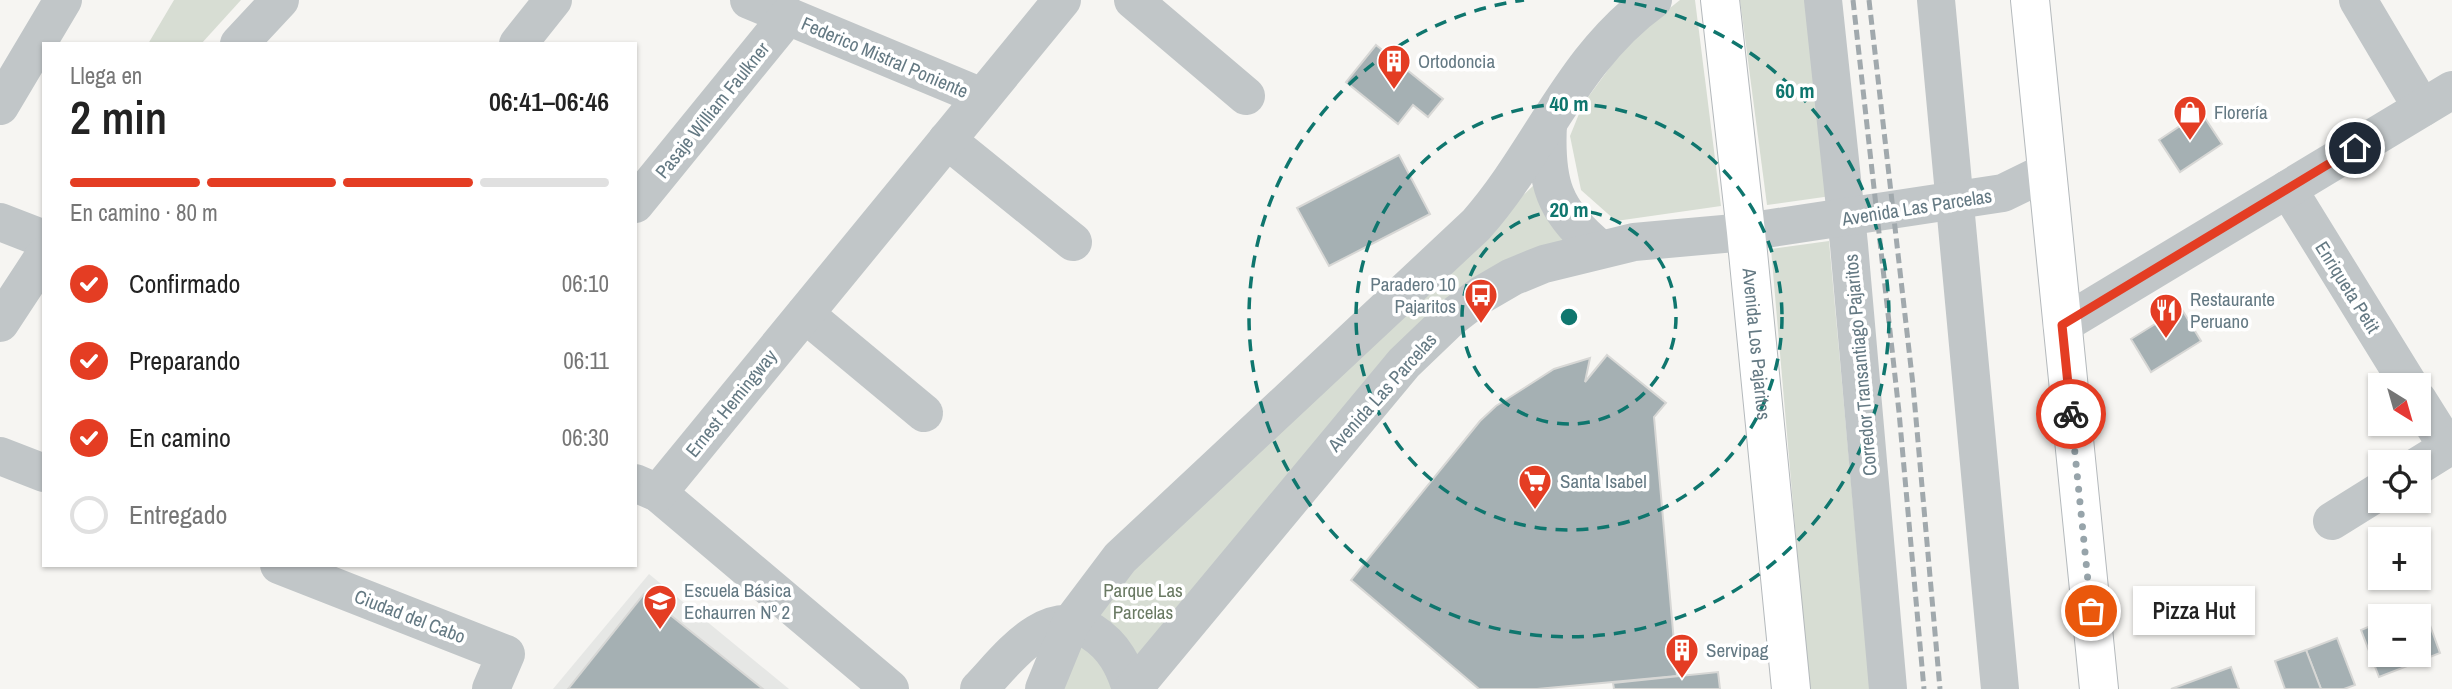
<!DOCTYPE html>
<html lang="es">
<head>
<meta charset="utf-8">
<style>
  body { margin:0; font-family:"Archivo Narrow",sans-serif; background:#f2f2f2; color:#222; height:100vh; display:flex; flex-direction:column; font-size:26px; white-space:nowrap }
  * { box-sizing:border-box; margin:0 }
  p { font-size:23px; color:#767676 }
  .icon { flex:none; width:38px; height:38px; fill:none; stroke:currentColor; stroke-width:2; stroke-linecap:round; stroke-linejoin:round }
  .map { position:relative; flex:1; overflow:hidden }
  .drawer { position:absolute; left:42px; top:42px; width:595px; height:525px; display:flex; flex-direction:column; background:#fff; border-radius:0px; box-shadow:0 2px 5px #0004 }
  .drawer>* { flex:none }
  .needle { width:46px; rotate:143deg }
  .buttons { position:absolute; left:2368px; top:373px; display:grid; gap:14px }
  .buttons a { display:grid; place-items:center; width:63px; height:63px; border-radius:0px; background:#fff; box-shadow:0 2px 5px #0004; font-size:35px }
  .pin { position:absolute; display:grid; place-items:center; width:60px; height:60px; color:#fff; margin:-30px; border:4px solid #fff; border-radius:50%; box-shadow:0 2px 7px #0007 }
  .courier { position:absolute; display:grid; place-items:center; width:70px; height:70px; margin:-35px; border:5px solid #e43d23; border-radius:50%; background:#fff; color:#222; box-shadow:0 2px 9px #0007 }
  .bubble { position:absolute; height:49px; border-radius:0px; background:#fff; box-shadow:0 2px 5px #0004; font-size:23px; font-weight:600; line-height:49px; text-align:center }
  .headline em { font-style:normal; font-weight:600 }
  .headline div { display:flex; flex-direction:column-reverse }
  .headline { display:flex; align-items:center; justify-content:space-between; height:119px; padding:0 28px }
  h1 { font-size:46px; font-weight:600; line-height:52px }
  .bar { display:grid; grid-template-columns:repeat(4,1fr); gap:10px 7px; align-content:center; height:84px; padding:0 28px }
  .bar i { height:9px; border-radius:5px; background:#e0e0e0 }
  .bar .selected { background:#e43d23 }
  .bar p { grid-column:span 4 }
  ol { padding:0 28px; list-style:none }
  li { display:flex; align-items:center; gap:21px; height:77px }
  li p { margin-inline-start:auto }
  li .icon { padding:7px; border-radius:50%; background:#e43d23; color:#fff; stroke-width:4 }
  li:last-child { color:#767676 }
  li i { width:38px; height:38px; border:4px solid #e0e0e0; border-radius:50% }
  .map>svg:first-child { display:block }
  .built { fill:#e6e7e5 }
  .green { fill:#d7ddd3 }
  .building { fill:#a5b0b3; stroke:#d7d7d5; stroke-width:2 }
  .lines { fill:none; stroke-linecap:round; stroke-linejoin:round }
  .major-casing { stroke:#b4b9bc; stroke-width:40 }
  .minor { stroke:#c1c6c8; stroke-width:38 }
  .major { stroke:#fff; stroke-width:38 }
  .rail { stroke:#a1a9ad; stroke-width:5; stroke-dasharray:10 5; stroke-linecap:butt }
  .done { stroke:#97a4aa; stroke-width:7; stroke-dasharray:0 12.6 }
  .route { stroke:#e43d23; stroke-width:9 }
  .ring { fill:none; stroke:#0f766e; stroke-width:3.5; stroke-dasharray:12 9 }
  .labels { text-anchor:middle; stroke-width:7; stroke-linejoin:round; paint-order:stroke }
  .street-label { font-size:19px; fill:#647983; stroke:#fff }
  .poi-label { font-size:19px; fill:#647983; stroke:#fff; text-anchor:start }
  .park-label { font-size:19px; fill:#6a7a63; stroke:#fff }
  .centre { fill:#0f766e; stroke:#fff; stroke-width:3.5 }
  .ring-label { font-size:21px; text-anchor:middle; font-weight:bold; fill:#0f766e; stroke:#fff; stroke-width:7; stroke-linejoin:round; paint-order:stroke }
</style>
</head>
<body>
<div class="map">
<svg width="2452" height="689" viewBox="0 0 2452 689">
  <rect width="100%" height="100%" fill="#f6f5f2"/>
  <polygon class="built" points="649,574 789,689 553,689"/>
  <g class="green">
    <polygon points="174,0 241,0 201,44 148,44"/>
    <polygon points="1680,0 1695,0 1721,206 1616,221 1581,190 1570,136 1583,104 1630,40"/>
    <polygon points="1740,0 1809,0 1831,196 1767,205"/>
    <polygon points="1535,184 1572,242 1520,258 1118,689 1059,689 1116,577 1209,494"/>
    <polygon points="1829,241 1870,689 1809,689 1771,249"/>
  </g>
  <g class="building">
    <polygon points="1376,45 1443,99 1428,117 1413,105 1398,124 1346,82"/>
    <polygon points="2201,112 2222,144 2180,172 2159,140"/>
    <polygon points="1399,155 1430,214 1329,266 1297,208"/>
    <polygon points="2181,308 2201,341 2151,372 2131,339"/>
    <polygon points="1607,355 1666,403 1654,417 1677,676 1537,689 1479,689 1351,580 1480,421 1496,406 1554,369 1590,358 1585,382"/>
    <polygon points="644,594 763,689 568,689"/>
    <polygon points="2423,606 2440,653 2410,665 2406,654 2418,654 2418,616 2396,616"/>
    <polygon points="2380,622 2380,654 2406,654 2410,665 2379,677 2361,630"/>
    <polygon points="2337,638 2355,685 2344,689 2321,689 2306,650"/>
    <polygon points="2306,650 2321,689 2285,689 2275,661"/>
    <polygon points="2231,667 2239,689 2171,689"/>
    <polygon points="1718,672 1720,689 1614,689 1613,683"/>
  </g>
  <g class="lines">
    <defs>
      <g id="major">
        <path id="s1" d="M1720 0 1746 232 1791 689"/>
        <polyline points="2030,0 2099,689"/>
      </g>
    </defs>
    <use href="#major" class="major-casing"/>
    <g class="minor">
      <polyline points="749,0 982,97"/>
      <polyline points="1133,0 1246,96"/>
      <polyline points="1823,0 1849,245 1888,689"/>
      <polyline points="1936,0 2000,689"/>
      <polyline points="2358,0 2422,108"/>
      <polyline points="239,44 280,0"/>
      <polyline points="518,44 553,0"/>
      <polyline points="0,106 63,0"/>
      <path d="M1548 124C1545 182 1553 211 1600 249"/>
      <polyline points="947,140 1073,242"/>
      <polyline points="2288,189 2409,385"/>
      <polyline points="635,204 788,16"/>
      <polyline points="0,222 44,239"/>
      <polyline points="805,314 924,413"/>
      <polyline points="0,323 44,256"/>
      <polyline points="2062,325 2452,90"/>
      <polyline points="2418,400 2448,448"/>
      <polyline points="0,456 44,473"/>
      <polyline points="2418,466 2452,445"/>
      <polyline points="635,483 658,493 890,689"/>
      <polyline points="658,493 1062,0"/>
      <polyline points="2332,521 2380,491"/>
      <polyline points="279,565 506,654 491,689"/>
      <path d="M979 689C1007 660 1047 603 1092 632 1114 646 1124 666 1131 689"/>
      <path d="M1044 689 1071 623 1120 558 1476 225C1540 153 1572 58 1653 0"/>
      <polyline points="1133,689 1404,363 1451,318 1481,295 1512,277 1544,264 1634,242 1746,232 2003,193 2046,172"/>
    </g>
    <use href="#major" class="major"/>
    <g class="rail">
      <polyline points="1853,0 1899,412 1924,689"/>
      <polyline points="1869,0 1913,385 1940,689"/>
    </g>
  </g>
  <g class="lines">
    <polyline class="done" points="2071,414 2091,611"/>
    <polyline class="route" points="2071,414 2062,325 2355,148"/>
  </g>
  <g class="ring">
    <circle cx="1569" cy="317" r="107"/>
    <circle cx="1569" cy="317" r="213"/>
    <path d="M1614 0A320 320 0 1 1 1524 0"/>
  </g>
  <defs>
    <symbol id="building-pin" viewBox="-11 -11 22 30"><path d="M0 17L-7.5 6A9.5 9.5 0 1 1 7.5 6Z" fill="#e43d23" stroke="#fff"/><path d="M-4-6H4V6H1V3H-1V6H-4ZM-2.5-4.3h1.7v1.8h-1.7ZM.8-4.3h1.7v1.8H.8ZM-2.5-1h1.7V.8h-1.7ZM.8-1h1.7V.8H.8Z" fill="#fff"/></symbol>
    <symbol id="shop-pin" viewBox="-11 -11 22 30"><path d="M0 17L-7.5 6A9.5 9.5 0 1 1 7.5 6Z" fill="#e43d23" stroke="#fff"/><path d="M-5-2.5h2.3a2.7 3.5 0 0 1 5.4 0H5L5.5 6h-11ZM-1.5-2.5h3a1.5 2.3 0 0 0-3 0Z" fill="#fff"/></symbol>
    <symbol id="bus-pin" viewBox="-11 -11 22 30"><path d="M0 17L-7.5 6A9.5 9.5 0 1 1 7.5 6Z" fill="#e43d23" stroke="#fff"/><path d="M-5-6H5V4H4V6H2V4H-2V6H-4V4H-5ZM-3.5-4V0h7V-4ZM-3.5 1.2v1.5H-2V1.2ZM2 1.2v1.5H3.5V1.2Z" fill="#fff"/></symbol>
    <symbol id="restaurant-pin" viewBox="-11 -11 22 30"><path d="M0 17L-7.5 6A9.5 9.5 0 1 1 7.5 6Z" fill="#e43d23" stroke="#fff"/><path d="M-5-6h1v4h1v-4h1v4h1v-4h1v5L-1.5 .5V6h-2V.5L-5-1ZM5-6V6H3V1.5H1.5Q1.5-4 5-6Z" fill="#fff"/></symbol>
    <symbol id="supermarket-pin" viewBox="-11 -11 22 30"><path d="M0 17L-7.5 6A9.5 9.5 0 1 1 7.5 6Z" fill="#e43d23" stroke="#fff"/><path d="M-6-5.5h2.5l.6 2H6L4.5 2H-2.5L-4.4-4H-6ZM-1.5 3.2a1.3 1.3 0 1 0 .1 0ZM3 3.2a1.3 1.3 0 1 0 .1 0Z" fill="#fff"/></symbol>
    <symbol id="school-pin" viewBox="-11 -11 22 30"><path d="M0 17L-7.5 6A9.5 9.5 0 1 1 7.5 6Z" fill="#e43d23" stroke="#fff"/><path d="M0-5L7-2L0 1L-7-2ZM-4 1L0 2.5L4 1V4Q0 6-4 4Z" fill="#fff"/></symbol>
  </defs>
  <g fill-rule="evenodd">
    <use href="#building-pin" x="1375" y="42" width="38" height="52"/>
    <use href="#shop-pin" x="2171" y="93" width="38" height="52"/>
    <use href="#bus-pin" x="1462" y="276" width="38" height="52"/>
    <use href="#restaurant-pin" x="2147" y="291" width="38" height="52"/>
    <use href="#supermarket-pin" x="1516" y="462" width="38" height="52"/>
    <use href="#school-pin" x="641" y="582" width="38" height="52"/>
    <use href="#building-pin" x="1663" y="631" width="38" height="52"/>
  </g>
  <g class="labels">
    <g class="street-label">
      <text transform="translate(885 57) rotate(23)" y="7">Federico Mistral Poniente</text>
      <text transform="translate(712 110) rotate(-51)" y="7">Pasaje William Faulkner</text>
      <text transform="translate(1917 207) rotate(-9)" y="7">Avenida Las Parcelas</text>
      <text transform="translate(2348 287) rotate(58)" y="7">Enriqueta Petit</text>
      <text dy="7" stroke="none"><textPath href="#s1" startOffset="346">Avenida Los Pajaritos</textPath></text>
      <text transform="translate(1860 365) rotate(-95)" y="7">Corredor Transantiago Pajaritos</text>
      <text transform="translate(1382 392) rotate(-48)" y="7">Avenida Las Parcelas</text>
      <text transform="translate(731 403) rotate(-51)" y="7">Ernest Hemingway</text>
      <text transform="translate(410 616) rotate(21)" y="7">Ciudad del Cabo</text>
    </g>
    <g class="poi-label">
      <text x="1418" y="68">Ortodoncia</text>
      <text x="2214" y="119">Florería</text>
      <text x="1456" y="291" text-anchor="end">Paradero 10<tspan x="1456" dy="22">Pajaritos</tspan></text>
      <text x="2190" y="306">Restaurante<tspan x="2190" dy="22">Peruano</tspan></text>
      <text x="1560" y="488">Santa Isabel</text>
      <text x="684" y="597">Escuela Básica<tspan x="684" dy="22">Echaurren Nº 2</tspan></text>
      <text x="1706" y="657">Servipag</text>
    </g>
    <g class="park-label">
      <text x="1143" y="597">Parque Las<tspan x="1143" dy="22">Parcelas</tspan></text>
    </g>
  </g>
  <circle cx="1569" cy="317" r="10" class="centre"/>
  <g class="ring-label">
    <text x="1795" y="98">60 m</text>
    <text x="1569" y="111">40 m</text>
    <text x="1569" y="217">20 m</text>
  </g>
</svg>
<div class="buttons">
<a><svg class="needle" viewBox="-14 -14 28 28"><path d="M0-13l5 13h-10z" fill="#e53935"/><path d="M0 13l5-13h-10z" fill="#767676"/></svg></a>
<a><svg class="icon" aria-label="locate" viewBox="0 0 24 24"><circle cx="12" cy="12" r="6"/><path d="M12 2v4M12 18v4M2 12h4M18 12h4"/></svg></a>
<a>+</a>
<a>−</a>
</div>
<div class="pin" style="left:2091px;top:611px;background:#ea580c"><svg class="icon" aria-label="bag" viewBox="0 0 24 24"><path d="M5 8h14l-1 12H6zM9 8a3 3 0 0 1 6 0"/></svg></div>
<div class="pin" style="left:2355px;top:148px;background:#1f2937"><svg class="icon" aria-label="home" viewBox="0 0 24 24"><path d="M3 11l9-7 9 7M6 9v11h12V9"/></svg></div>
<div class="courier" style="left:2071px;top:414px"><svg class="icon" aria-label="bike" viewBox="0 0 24 24"><circle cx="6" cy="16" r="4"/><circle cx="18" cy="16" r="4"/><path d="M6 16l4-8h5l3 8M10 8l3 8H6M13 5h3"/></svg></div>
<div class="bubble" style="left:2133px;top:586px;width:122px">Pizza Hut</div>
<section class="drawer">
<div class="headline"><div><h1>2 min</h1><p>Llega en</p></div><em>06:41–06:46</em></div>
<div class="bar"><i class="selected"></i><i class="selected"></i><i class="selected"></i><i></i><p>En camino · 80 m</p></div>
<ol>
<li><svg class="icon" aria-label="check" viewBox="0 0 24 24"><path d="M5 12l5 5 9-10"/></svg>Confirmado<p>06:10</p></li>
<li><svg class="icon" aria-label="check" viewBox="0 0 24 24"><path d="M5 12l5 5 9-10"/></svg>Preparando<p>06:11</p></li>
<li><svg class="icon" aria-label="check" viewBox="0 0 24 24"><path d="M5 12l5 5 9-10"/></svg>En camino<p>06:30</p></li>
<li><i></i>Entregado</li>
</ol>
</section>
</div>
</body>
</html>
